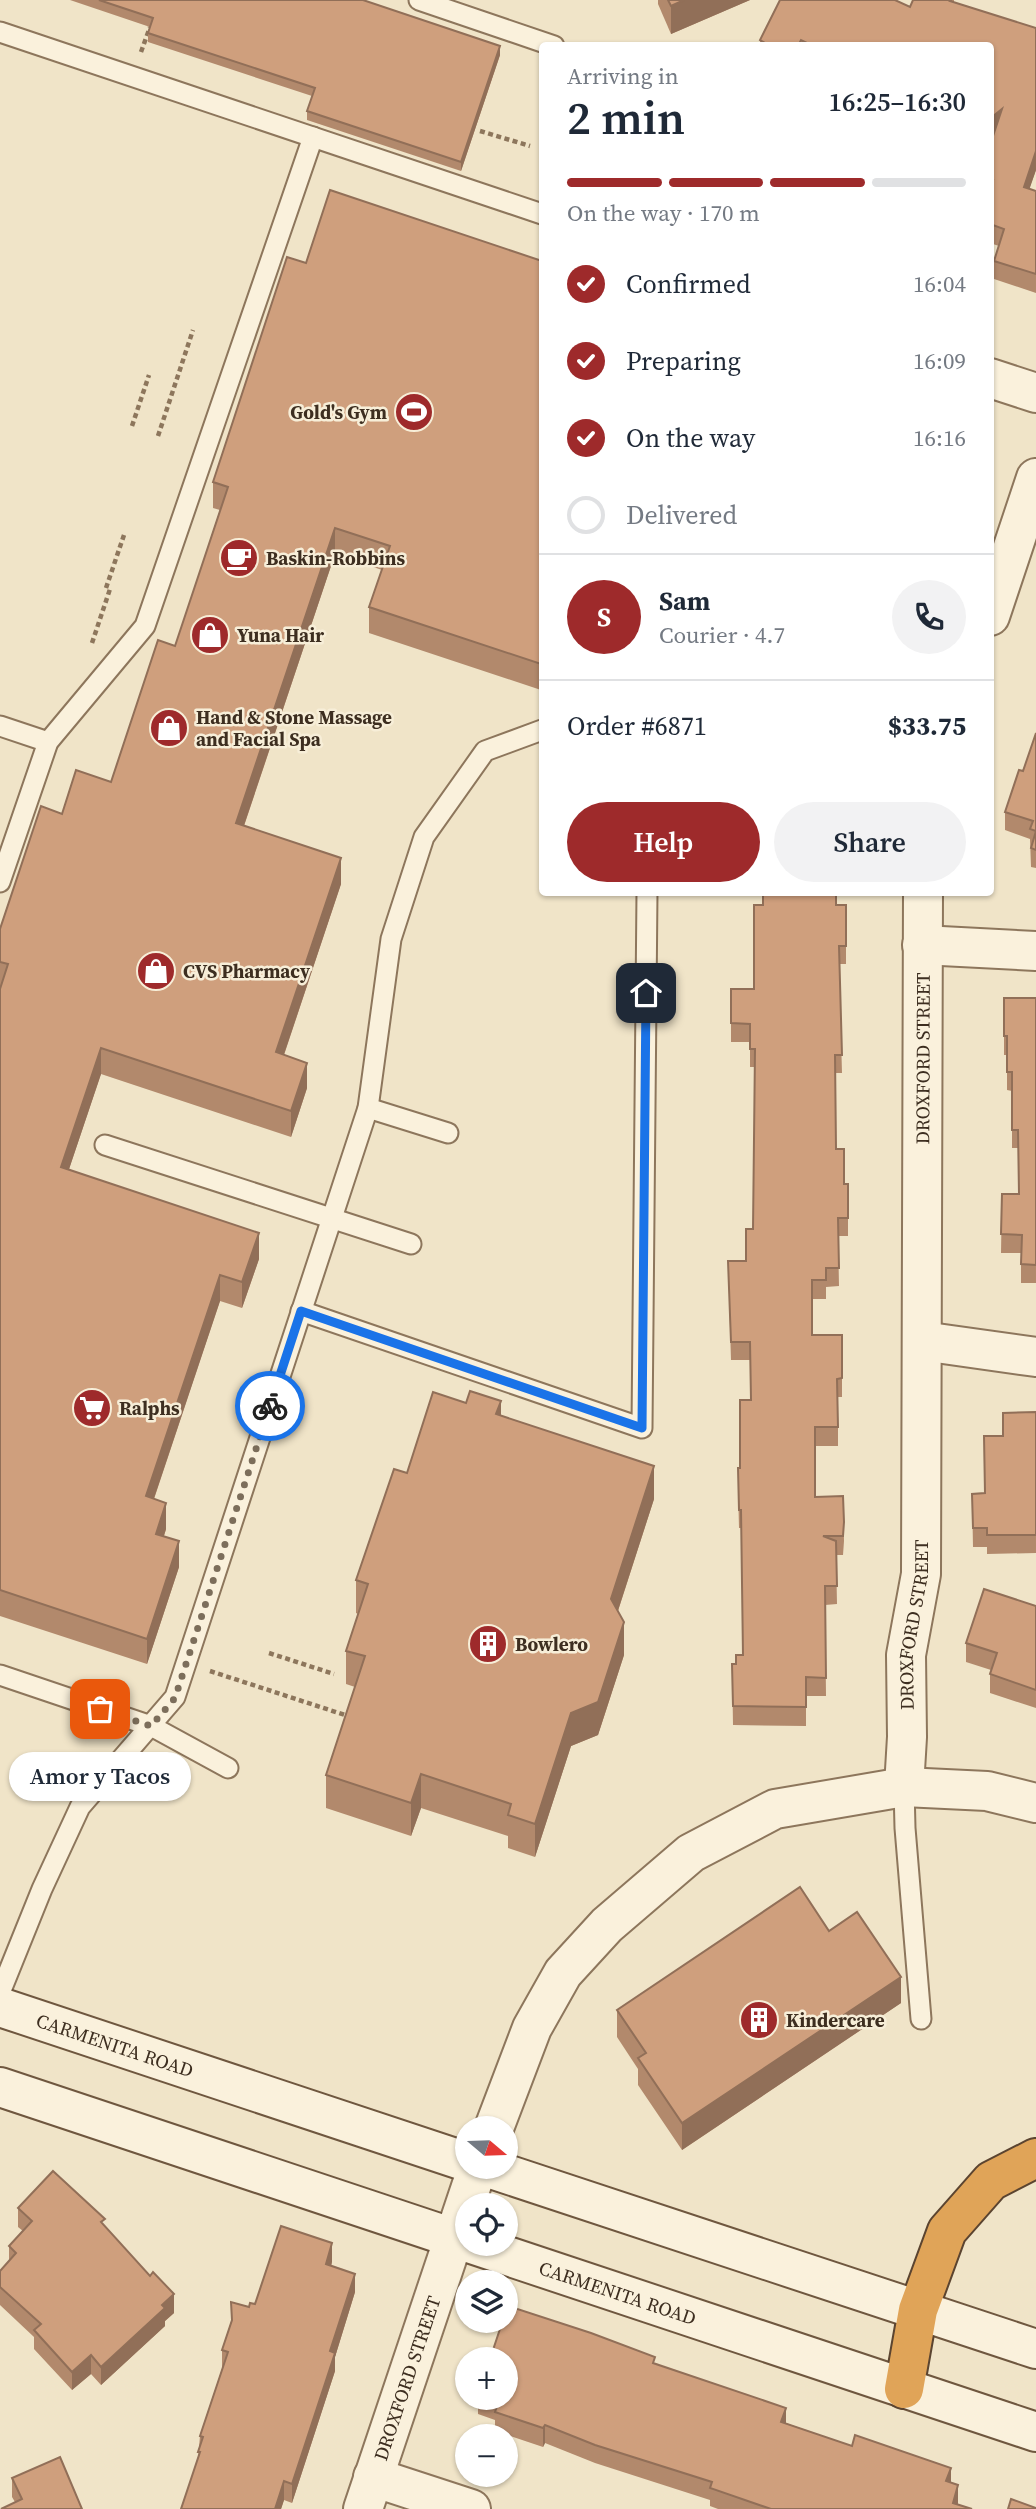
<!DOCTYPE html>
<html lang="en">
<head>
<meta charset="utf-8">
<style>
  body { margin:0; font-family:"Source Serif 4",serif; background:#f2f2f3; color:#1f2937; height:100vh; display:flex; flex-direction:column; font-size:26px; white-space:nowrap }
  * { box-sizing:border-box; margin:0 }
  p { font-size:23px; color:#747a83 }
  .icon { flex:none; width:38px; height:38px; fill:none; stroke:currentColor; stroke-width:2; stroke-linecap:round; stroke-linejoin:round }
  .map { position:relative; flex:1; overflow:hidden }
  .panel { position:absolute; left:539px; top:42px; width:455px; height:854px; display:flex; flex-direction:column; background:#fff; border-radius:7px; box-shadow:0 2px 5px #0004 }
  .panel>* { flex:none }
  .needle { width:46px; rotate:109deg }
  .fabs { position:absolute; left:455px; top:2116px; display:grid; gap:14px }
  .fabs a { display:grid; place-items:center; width:63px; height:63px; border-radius:50%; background:#fff; box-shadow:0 2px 5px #0004; font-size:35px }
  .pin { position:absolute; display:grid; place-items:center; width:60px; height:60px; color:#fff; margin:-30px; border-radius:14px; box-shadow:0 4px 10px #0006 }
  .courier { position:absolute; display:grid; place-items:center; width:70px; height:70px; margin:-35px; border:5px solid #1a73e8; border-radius:50%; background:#fff; color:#222; box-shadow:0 2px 9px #0007 }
  .bubble { position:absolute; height:49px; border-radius:24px; background:#fff; box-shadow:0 2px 5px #0004; font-size:23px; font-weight:600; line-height:49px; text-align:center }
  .summary em { font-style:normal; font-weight:600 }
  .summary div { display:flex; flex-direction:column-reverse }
  .summary { display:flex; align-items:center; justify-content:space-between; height:119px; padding:0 28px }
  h1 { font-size:46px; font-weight:600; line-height:52px }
  .bar { display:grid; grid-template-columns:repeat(4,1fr); gap:10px 7px; align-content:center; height:84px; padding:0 28px }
  .bar i { height:9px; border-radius:5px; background:#e0e1e3 }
  .bar .current { background:#9e2a2b }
  .bar p { grid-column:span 4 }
  .line { display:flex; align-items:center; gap:18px; padding:0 28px; border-top:2px solid #e0e1e3 }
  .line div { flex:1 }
  .round { display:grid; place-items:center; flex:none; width:74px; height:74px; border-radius:37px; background:#f2f2f3 }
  ol { padding:0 28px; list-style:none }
  li { display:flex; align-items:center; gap:21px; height:77px }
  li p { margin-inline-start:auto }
  li .icon { padding:7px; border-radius:50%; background:#9e2a2b; color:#fff; stroke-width:4 }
  li:last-child { color:#747a83 }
  li i { width:38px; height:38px; border:4px solid #e0e1e3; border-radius:50% }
  .action { display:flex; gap:14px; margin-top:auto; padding:14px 28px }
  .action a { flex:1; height:80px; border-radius:42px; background:#9e2a2b; color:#fff; font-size:28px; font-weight:600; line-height:80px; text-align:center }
  .action a+a { background:#f2f2f3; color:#1f2937 }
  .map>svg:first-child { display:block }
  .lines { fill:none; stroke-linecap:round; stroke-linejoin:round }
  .lane-casing { stroke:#8d765c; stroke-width:23 }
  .street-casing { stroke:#8d765c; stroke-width:42 }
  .secondary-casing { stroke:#6f573f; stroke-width:42 }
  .highway-casing { stroke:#5b4430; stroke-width:42 }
  .path { stroke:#8d765c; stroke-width:4.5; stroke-dasharray:5 3.5; stroke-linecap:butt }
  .lane { stroke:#faf1dc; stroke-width:19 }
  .street { stroke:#faf1dc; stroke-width:38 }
  .secondary { stroke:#faf1dc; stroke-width:38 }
  .highway { stroke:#e0a458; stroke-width:38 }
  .wall { fill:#b2896c }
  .shaded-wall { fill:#916f58 }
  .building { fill:#cf9f7d; stroke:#916f58; stroke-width:2 }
  .done { stroke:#7c6e5b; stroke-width:7; stroke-dasharray:0 12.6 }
  .route { stroke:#1a73e8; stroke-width:9 }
  .labels { text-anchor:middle; stroke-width:5; stroke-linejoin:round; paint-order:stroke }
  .poi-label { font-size:19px; font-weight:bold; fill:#3d2e20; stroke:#f7eed8; text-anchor:start }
  .street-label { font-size:19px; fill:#3d2e20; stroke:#f7eed8 }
</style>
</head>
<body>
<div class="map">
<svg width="1036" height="2509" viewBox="0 0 1036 2509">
  <rect width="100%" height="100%" fill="#f0e4c8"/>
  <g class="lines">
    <defs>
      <g id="lane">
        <polyline points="419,0 554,46"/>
        <polyline points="0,32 542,214"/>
        <polyline points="0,726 48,742"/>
        <polyline points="0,882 48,742 145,626 313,137"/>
        <polyline points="368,1108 448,1133"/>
        <polyline points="105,1145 411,1244"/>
        <polyline points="301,1311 642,1428 647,892"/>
        <polyline points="0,1675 151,1726 228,1768"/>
        <polyline points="904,1787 905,1828 921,2019"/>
        <polyline points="0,1993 42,1889 80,1807 175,1697 368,1108 391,939 424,837 485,751 542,730"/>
      </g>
      <g id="street">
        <polyline points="990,378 1036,393"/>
        <polyline points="990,616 1036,478"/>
        <polyline points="922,945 1036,951"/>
        <polyline points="922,1341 1036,1357"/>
        <path id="s1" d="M904 1787 907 1737 906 1655 921 1574 923 892"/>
        <polyline points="494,2128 532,2028 563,1973 607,1925 691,1853 775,1809 904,1787 987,1791 1036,1803"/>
        <polyline points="373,2477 471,2509"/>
        <path id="s2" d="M363 2509 478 2166"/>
      </g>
      <g id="secondary">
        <path id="s3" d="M0 2007 467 2162"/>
        <path id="s4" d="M0 2087 1036 2432"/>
        <polyline points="482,2166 1036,2349"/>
      </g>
      <polyline id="highway" points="904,2389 918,2310 947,2231 991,2181 1036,2158"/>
    </defs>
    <use href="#lane" class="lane-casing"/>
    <use href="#street" class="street-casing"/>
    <use href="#secondary" class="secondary-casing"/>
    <use href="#highway" class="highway-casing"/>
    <g class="path">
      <polyline points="141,52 150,27"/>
      <polyline points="480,131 530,146"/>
      <polyline points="132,426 149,375"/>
      <polyline points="158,436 193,330"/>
      <polyline points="106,588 124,535"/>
      <polyline points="92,643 110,589"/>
      <polyline points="269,1653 334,1674"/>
      <polyline points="210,1671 348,1716"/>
    </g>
    <use href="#lane" class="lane"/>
    <use href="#street" class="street"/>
    <use href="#secondary" class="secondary"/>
    <use href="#highway" class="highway"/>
  </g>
  <g class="wall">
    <polygon points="70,0 363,0 500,55 461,171 307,120 307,111 312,96 148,42 148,33 150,27"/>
    <polygon points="658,0 750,0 671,34 658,4"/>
    <polygon points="780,0 895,0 910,7 913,0 954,0 954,2 1036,28 1036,170 1029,189 1036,191 1036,293 994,279 994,261 999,246 990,243 990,145 994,134 992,135 990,135 990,46 760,46 760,40"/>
    <polygon points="542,261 541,690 369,633 369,607 382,570 335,554 244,826 341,884 284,1055 307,1088 291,1137 101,1074 69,1169 259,1259 242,1308 220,1301 154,1499 166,1529 164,1536 179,1567 147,1664 0,1616 0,929 62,814 111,782 175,646 220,510 213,508 213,482 306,263"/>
    <polygon points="1036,733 1036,868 1031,867 1030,839 1005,830 1005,812 1023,771"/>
    <polygon points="762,892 836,892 836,905 846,905 846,964 839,964 842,1073 835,1073 836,1149 844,1184 848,1184 848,1236 838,1236 839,1286 826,1287 826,1299 812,1299 812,1335 842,1335 842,1397 838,1397 838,1446 815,1446 815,1497 843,1496 844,1541 843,1555 836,1555 837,1604 825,1605 826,1696 806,1696 806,1726 733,1725 732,1664 736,1664 743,1655 741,1528 739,1528 738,1487 751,1400 750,1360 731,1360 728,1261 746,1261 753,1229 755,1067 750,1067 750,1042 731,1042 731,989 754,989 763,905"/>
    <polygon points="1004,998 1036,998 1036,1283 1021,1283 1021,1253 1001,1253 1002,1194 1019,1194 1018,1148 1012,1148 1012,1091 1007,1090 1007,1055 1004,1055"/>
    <polygon points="1036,1412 1036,1553 987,1554 987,1547 973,1547 972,1494 985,1493 1003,1436"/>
    <polygon points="501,1415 654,1499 618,1611 624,1655 598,1735 571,1746 535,1857 508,1848 508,1836 421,1808 411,1836 326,1808 326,1775 355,1687 346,1684 346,1651 358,1614 356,1613 356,1580 407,1473"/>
    <polygon points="1036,1606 1036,1708 990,1693 990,1674 991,1670 966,1662 966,1643"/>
    <polygon points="829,1931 901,2003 682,2150 638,2085 638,2069 617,2037 617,2010"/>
    <polygon points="18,2208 105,2226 174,2313 165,2321 165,2326 101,2385 91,2374 72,2390 34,2349 34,2337 0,2305 0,2271 9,2261 9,2246 23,2231 18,2227"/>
    <polygon points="332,2262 331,2266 355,2292 335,2357 335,2371 292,2503 284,2500 281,2509 181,2509 198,2459 200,2436 222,2369 222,2350 231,2322 231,2302 249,2307 255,2304"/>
    <polygon points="655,2364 786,2423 951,2482 958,2504 972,2509 718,2509 710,2506 710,2500 595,2463 545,2443 543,2447 495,2431 495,2420 478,2414 478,2398 506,2398"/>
    <polygon points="12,2478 82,2509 15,2502 12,2497"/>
  </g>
  <g class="shaded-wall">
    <polygon points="684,0 750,0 671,34 671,6"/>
    <polygon points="500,46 500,55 461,171 461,162"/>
    <polygon points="1002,109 1002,128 992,135 992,117"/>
    <polygon points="1036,151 1036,170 1024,205 1024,187"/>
    <polygon points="335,528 335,554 236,849 236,823"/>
    <polygon points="542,658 542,684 541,690 541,664"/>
    <polygon points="341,858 341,884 276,1078 276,1052"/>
    <polygon points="101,1048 101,1074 61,1193 61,1167"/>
    <polygon points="307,1063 307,1088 291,1137 291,1111"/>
    <polygon points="259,1233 259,1259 242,1308 242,1282"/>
    <polygon points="220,1275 220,1301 146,1522 146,1496"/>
    <polygon points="501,1401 501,1435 496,1414"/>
    <polygon points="654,1466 654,1499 611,1632 611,1599"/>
    <polygon points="166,1503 166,1529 156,1560 156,1534"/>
    <polygon points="179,1541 179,1567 147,1664 147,1639"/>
    <polygon points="624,1622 624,1655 598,1735 571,1746 535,1857 535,1824 571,1713"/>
    <polygon points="421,1774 421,1808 411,1836 411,1803"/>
    <polygon points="901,1977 901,2003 682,2150 682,2123"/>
    <polygon points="332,2243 332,2262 326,2283 326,2264"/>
    <polygon points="355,2274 355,2292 335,2357 335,2371 292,2503 292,2484 330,2351"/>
    <polygon points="174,2294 174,2313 165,2321 165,2326 101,2385 101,2367 162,2305"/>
    <polygon points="91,2355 91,2374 72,2390 72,2372"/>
    <polygon points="786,2408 786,2426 781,2422"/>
    <polygon points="545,2425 545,2443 543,2447 543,2428"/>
    <polygon points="951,2468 951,2487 946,2481"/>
    <polygon points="284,2481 284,2500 281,2509 275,2509"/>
    <polygon points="958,2485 958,2503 957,2509 953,2503"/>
  </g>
  <g class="building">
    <polygon points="99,0 363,0 500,46 461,162 307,111 315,88 148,33 153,18"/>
    <polygon points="668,0 684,0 671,6"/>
    <polygon points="780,0 895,0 910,7 913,0 951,0 950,1 1036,28 1036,151 1024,187 1036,191 1036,274 994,261 1004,229 990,224 990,187 993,180 990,179 990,145 1002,109 992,117 990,116 990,46 813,46 801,40 798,46 770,46 760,40"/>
    <polygon points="330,190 542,261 542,658 541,664 369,607 390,546 335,528 236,823 341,858 276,1052 307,1063 291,1111 101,1048 61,1167 259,1233 242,1282 220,1275 146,1496 166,1503 156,1534 179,1541 147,1639 0,1590 0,989 8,964 0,962 0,929 41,806 62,814 76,770 111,782 158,640 175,646 228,487 213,482 287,257 306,263"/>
    <polygon points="1036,733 1036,850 1031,848 1036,831 1030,829 1033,821 1005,812 1019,770 1023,771"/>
    <polygon points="763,892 836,892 836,905 846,905 846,946 839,946 842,1055 835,1055 836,1149 844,1149 844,1184 848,1184 848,1218 838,1218 839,1268 826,1268 826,1280 812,1280 812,1335 842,1335 842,1378 837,1379 838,1427 815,1427 815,1497 843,1496 844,1522 843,1536 823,1536 836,1541 837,1586 825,1586 826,1678 806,1677 806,1707 733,1706 732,1664 736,1664 736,1655 743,1655 741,1510 739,1510 738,1468 740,1468 740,1400 751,1400 750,1342 731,1342 728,1261 746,1261 746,1229 753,1229 755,1049 750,1049 750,1024 731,1023 731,989 754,989 754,905 763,905"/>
    <polygon points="1004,998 1036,998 1036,1265 1021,1264 1022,1235 1001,1234 1002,1194 1019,1194 1018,1130 1012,1130 1012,1072 1007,1072 1007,1036 1004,1036"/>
    <polygon points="470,1391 501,1401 496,1414 654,1466 611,1599 624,1622 598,1702 571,1713 535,1824 508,1815 511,1804 421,1774 411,1803 326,1775 365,1656 346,1651 368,1584 356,1580 394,1469 407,1473 433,1392 466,1403"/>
    <polygon points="1036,1412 1036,1535 987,1535 987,1528 973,1528 972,1494 985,1493 984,1436 1003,1436 1003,1413"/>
    <polygon points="984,1589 1036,1606 1036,1690 990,1674 997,1653 966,1643"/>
    <polygon points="800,1887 829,1931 857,1912 901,1977 682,2123 638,2058 646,2053 617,2010"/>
    <polygon points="53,2171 105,2219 101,2222 150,2276 153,2272 174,2294 162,2305 165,2308 101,2367 91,2355 72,2372 34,2330 41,2324 0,2287 0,2271 16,2253 9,2246 32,2221 18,2208"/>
    <polygon points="281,2226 332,2243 326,2264 355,2274 330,2351 335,2353 292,2484 284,2481 275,2509 181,2509 200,2452 198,2452 203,2437 200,2436 228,2352 222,2350 232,2320 231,2302 249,2307 250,2303 255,2304"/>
    <polygon points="508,2306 591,2333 655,2357 653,2363 786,2408 781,2422 852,2446 855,2435 951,2468 946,2481 958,2485 953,2503 972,2509 771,2509 710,2488 712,2482 595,2445 545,2425 543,2428 495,2412 498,2403 482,2398 506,2398 506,2359 490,2359 503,2320 506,2320 506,2312"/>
    <polygon points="60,2457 82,2509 1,2509 22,2499 12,2478"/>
    <polygon points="1011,2499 1036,2508 1036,2509 1008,2509"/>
  </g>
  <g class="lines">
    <polyline class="done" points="100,1709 151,1726 175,1698 270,1406"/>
    <polyline class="route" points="270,1406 301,1311 642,1428 646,993"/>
  </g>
  <defs>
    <symbol id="stadium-disc" viewBox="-11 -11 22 22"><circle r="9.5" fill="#9e2a2b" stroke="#f7eed8"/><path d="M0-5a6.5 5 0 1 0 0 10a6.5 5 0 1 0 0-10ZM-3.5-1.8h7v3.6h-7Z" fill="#fff"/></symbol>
    <symbol id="cafe-disc" viewBox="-11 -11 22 22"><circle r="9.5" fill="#9e2a2b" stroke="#f7eed8"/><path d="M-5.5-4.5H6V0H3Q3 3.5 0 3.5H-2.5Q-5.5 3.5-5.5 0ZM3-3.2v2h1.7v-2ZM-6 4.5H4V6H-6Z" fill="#fff"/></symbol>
    <symbol id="shop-disc" viewBox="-11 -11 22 22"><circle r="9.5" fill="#9e2a2b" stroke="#f7eed8"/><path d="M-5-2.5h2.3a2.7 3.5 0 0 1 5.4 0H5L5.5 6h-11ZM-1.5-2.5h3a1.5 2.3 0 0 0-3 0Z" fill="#fff"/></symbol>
    <symbol id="supermarket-disc" viewBox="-11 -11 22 22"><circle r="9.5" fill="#9e2a2b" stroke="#f7eed8"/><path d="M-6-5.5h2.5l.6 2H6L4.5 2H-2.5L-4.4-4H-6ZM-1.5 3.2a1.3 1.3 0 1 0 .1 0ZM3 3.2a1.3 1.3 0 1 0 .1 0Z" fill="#fff"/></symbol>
    <symbol id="building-disc" viewBox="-11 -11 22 22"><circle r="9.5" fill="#9e2a2b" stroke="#f7eed8"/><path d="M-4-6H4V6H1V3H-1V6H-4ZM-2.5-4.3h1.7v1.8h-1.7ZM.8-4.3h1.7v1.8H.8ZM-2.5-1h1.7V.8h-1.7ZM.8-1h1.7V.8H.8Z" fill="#fff"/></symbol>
  </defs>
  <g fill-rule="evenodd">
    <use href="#stadium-disc" x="392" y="390" width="44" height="44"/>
    <use href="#cafe-disc" x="217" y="536" width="44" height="44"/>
    <use href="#shop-disc" x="188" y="613" width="44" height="44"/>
    <use href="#shop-disc" x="147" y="706" width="44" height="44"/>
    <use href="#shop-disc" x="134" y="949" width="44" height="44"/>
    <use href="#supermarket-disc" x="70" y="1386" width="44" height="44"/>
    <use href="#building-disc" x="466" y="1622" width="44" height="44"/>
    <use href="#building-disc" x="737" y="1998" width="44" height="44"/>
  </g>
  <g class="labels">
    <g class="poi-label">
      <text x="387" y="419" text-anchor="end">Gold's Gym</text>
      <text x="266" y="565">Baskin-Robbins</text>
      <text x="237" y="642">Yuna Hair</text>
      <text x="196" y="724">Hand &amp; Stone Massage<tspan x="196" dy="22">and Facial Spa</tspan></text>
      <text x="183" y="978">CVS Pharmacy</text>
      <text x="119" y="1415">Ralphs</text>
      <text x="515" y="1651">Bowlero</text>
      <text x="786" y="2027">Kindercare</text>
    </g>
    <g class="street-label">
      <text dy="7" stroke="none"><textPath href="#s1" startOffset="730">DROXFORD STREET</textPath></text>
      <text dy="7" stroke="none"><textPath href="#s1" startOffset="163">DROXFORD STREET</textPath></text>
      <text dy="7" stroke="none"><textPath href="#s3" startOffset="121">CARMENITA ROAD</textPath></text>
      <text dy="7" stroke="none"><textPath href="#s4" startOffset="651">CARMENITA ROAD</textPath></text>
      <text dy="7" stroke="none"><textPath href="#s2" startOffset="138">DROXFORD STREET</textPath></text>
    </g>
  </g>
</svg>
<div class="fabs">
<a><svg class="needle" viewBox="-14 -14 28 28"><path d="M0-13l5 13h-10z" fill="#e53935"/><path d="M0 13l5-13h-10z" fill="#747a83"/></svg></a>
<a><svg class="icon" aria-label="locate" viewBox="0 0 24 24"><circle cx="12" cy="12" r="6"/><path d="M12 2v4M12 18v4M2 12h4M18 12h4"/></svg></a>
<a><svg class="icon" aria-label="layers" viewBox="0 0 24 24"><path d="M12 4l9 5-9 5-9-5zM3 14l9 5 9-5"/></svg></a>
<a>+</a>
<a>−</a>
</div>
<div class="pin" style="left:100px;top:1709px;background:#ea580c"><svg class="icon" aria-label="bag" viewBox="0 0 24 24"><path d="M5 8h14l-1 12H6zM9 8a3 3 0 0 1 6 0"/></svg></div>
<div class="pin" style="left:646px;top:993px;background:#1f2937"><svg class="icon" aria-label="home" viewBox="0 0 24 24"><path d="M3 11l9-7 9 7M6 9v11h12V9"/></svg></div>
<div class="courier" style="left:270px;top:1406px"><svg class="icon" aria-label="bike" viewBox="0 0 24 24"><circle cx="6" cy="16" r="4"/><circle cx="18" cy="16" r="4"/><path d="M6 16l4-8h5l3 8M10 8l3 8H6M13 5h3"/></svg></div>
<div class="bubble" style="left:9px;top:1752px;width:182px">Amor y Tacos</div>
<section class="panel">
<div class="summary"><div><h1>2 min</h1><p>Arriving in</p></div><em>16:25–16:30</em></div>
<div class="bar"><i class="current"></i><i class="current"></i><i class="current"></i><i></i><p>On the way · 170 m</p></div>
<ol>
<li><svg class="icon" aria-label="check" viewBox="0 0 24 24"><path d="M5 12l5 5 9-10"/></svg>Confirmed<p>16:04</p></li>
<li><svg class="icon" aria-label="check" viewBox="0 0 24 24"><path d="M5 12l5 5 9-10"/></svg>Preparing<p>16:09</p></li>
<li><svg class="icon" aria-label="check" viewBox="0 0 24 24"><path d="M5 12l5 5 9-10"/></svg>On the way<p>16:16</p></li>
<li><i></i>Delivered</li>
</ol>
<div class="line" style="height:126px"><b class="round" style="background:#9e2a2b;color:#fff">S</b><div><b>Sam</b><p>Courier · 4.7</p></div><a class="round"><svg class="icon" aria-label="phone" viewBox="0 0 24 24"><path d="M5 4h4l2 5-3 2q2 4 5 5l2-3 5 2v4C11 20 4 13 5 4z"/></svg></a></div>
<div class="line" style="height:91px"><div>Order #6871</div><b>$33.75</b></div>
<div class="action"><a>Help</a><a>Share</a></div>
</section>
</div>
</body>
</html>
